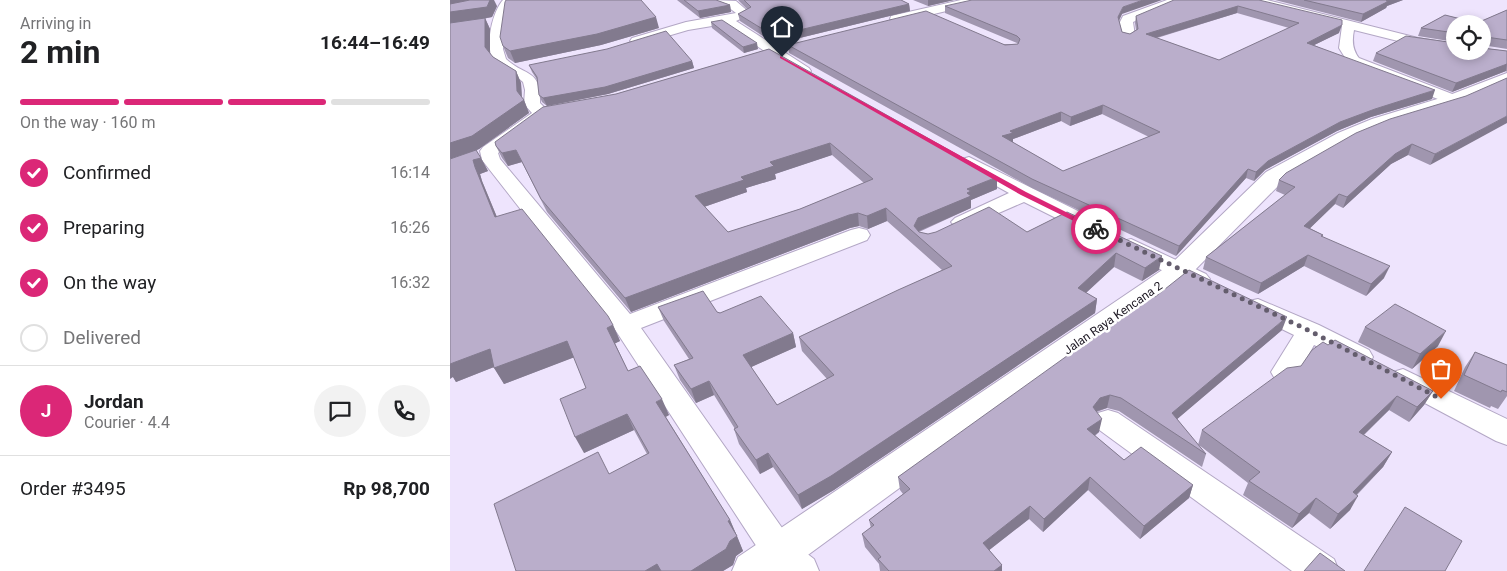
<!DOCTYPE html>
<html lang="en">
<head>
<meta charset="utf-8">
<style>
  body { margin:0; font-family:Roboto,sans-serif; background:#f2f2f2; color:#202124; height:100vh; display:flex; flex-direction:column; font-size:19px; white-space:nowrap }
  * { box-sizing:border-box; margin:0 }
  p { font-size:16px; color:#757577 }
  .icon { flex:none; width:28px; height:28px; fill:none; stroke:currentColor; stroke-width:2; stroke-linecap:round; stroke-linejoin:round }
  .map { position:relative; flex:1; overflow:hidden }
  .drawer { display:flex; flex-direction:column; background:#fff; width:450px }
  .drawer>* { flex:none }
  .fabs { position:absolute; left:996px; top:15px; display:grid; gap:10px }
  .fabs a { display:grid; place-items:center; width:45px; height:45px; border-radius:50%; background:#fff; box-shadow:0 2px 8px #0003; font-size:25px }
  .pin { position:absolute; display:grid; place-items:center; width:42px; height:42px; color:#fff; margin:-51px -21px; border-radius:50% 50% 50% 0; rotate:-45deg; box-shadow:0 0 5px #0007 }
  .pin .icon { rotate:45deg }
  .courier { position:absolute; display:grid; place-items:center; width:50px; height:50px; margin:-25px; border:4px solid #db2777; border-radius:50%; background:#fff; color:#222; box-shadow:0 1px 6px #0007 }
  .head em { font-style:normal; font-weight:700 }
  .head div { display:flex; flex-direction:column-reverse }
  .head { display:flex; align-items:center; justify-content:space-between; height:85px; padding:0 20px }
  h1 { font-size:32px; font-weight:700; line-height:38px }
  .bar { display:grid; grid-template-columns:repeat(4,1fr); gap:8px 5px; align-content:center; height:60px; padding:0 20px }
  .bar i { height:6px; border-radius:4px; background:#e0e0e0 }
  .bar .on { background:#db2777 }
  .bar p { grid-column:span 4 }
  .line { display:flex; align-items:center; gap:12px; padding:0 20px; border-top:1px solid #e0e0e0 }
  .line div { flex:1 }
  .round { display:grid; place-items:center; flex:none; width:52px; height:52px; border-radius:26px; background:#f2f2f2 }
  ol { padding:0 20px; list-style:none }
  li { display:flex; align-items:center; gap:15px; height:55px }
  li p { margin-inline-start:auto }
  li .icon { padding:5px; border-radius:50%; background:#db2777; color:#fff; stroke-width:4 }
  li:last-child { color:#757577 }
  li i { width:28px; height:28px; border:2px solid #e0e0e0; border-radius:50% }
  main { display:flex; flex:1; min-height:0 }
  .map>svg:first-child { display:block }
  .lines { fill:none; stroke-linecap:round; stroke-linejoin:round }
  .street-casing { stroke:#b3a7c5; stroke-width:2 }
  .secondary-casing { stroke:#b3a7c5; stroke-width:2 }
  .street { fill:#fff; fill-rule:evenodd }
  .secondary { fill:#fff; fill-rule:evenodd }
  .wall { fill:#a096af; fill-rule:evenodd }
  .shaded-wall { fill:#827a8e }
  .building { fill:#baaecb; stroke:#827a8e; fill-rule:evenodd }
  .route { fill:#db2777 }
  .done { stroke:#645d6d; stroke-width:5; stroke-dasharray:0 9 }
  .labels { text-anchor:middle; stroke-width:5; stroke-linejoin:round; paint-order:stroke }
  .street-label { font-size:12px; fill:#19141f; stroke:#fff }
</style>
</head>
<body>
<main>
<section class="drawer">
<div class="head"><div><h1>2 min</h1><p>Arriving in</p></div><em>16:44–16:49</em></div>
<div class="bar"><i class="on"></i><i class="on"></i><i class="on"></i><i></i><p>On the way · 160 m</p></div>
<ol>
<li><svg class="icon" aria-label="check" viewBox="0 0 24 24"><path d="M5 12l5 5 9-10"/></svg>Confirmed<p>16:14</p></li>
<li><svg class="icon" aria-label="check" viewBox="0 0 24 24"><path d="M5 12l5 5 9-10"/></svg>Preparing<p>16:26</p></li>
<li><svg class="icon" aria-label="check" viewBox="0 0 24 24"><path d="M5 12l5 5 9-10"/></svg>On the way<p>16:32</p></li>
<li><i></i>Delivered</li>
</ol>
<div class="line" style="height:90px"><b class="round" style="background:#db2777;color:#fff">J</b><div><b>Jordan</b><p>Courier · 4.4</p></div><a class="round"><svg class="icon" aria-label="chat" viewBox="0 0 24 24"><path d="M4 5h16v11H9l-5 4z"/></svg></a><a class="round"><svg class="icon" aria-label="phone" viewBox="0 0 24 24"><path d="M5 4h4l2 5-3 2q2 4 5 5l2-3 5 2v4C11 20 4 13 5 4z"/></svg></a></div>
<div class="line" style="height:65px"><div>Order #3495</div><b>Rp 98,700</b></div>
</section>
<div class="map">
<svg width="1057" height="571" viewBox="0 0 1057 571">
  <rect width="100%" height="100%" fill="#eee4fd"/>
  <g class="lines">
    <defs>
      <g id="street">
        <path d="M53 0H66L56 16 53 49 56 59C75 77 91 68 90 103L100 113 48 153 50 159 180 314 401 230 409 228 417 230 420 235 417 240 191 328 342 542 364 559 369 571H325L318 564 166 331 32 160 30 151 33 147 82 113 74 104 75 90 73 82C66 75 57 74 49 68 32 56 41 13 53 0Z"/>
        <polygon points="260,0 286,1 301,14 286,21 359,68 361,71 359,74 349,74 274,24 238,30 187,45 180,41 182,38 236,22 286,13 278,7 262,3"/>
        <polygon points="511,0 532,0 530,3 446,23 440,19 441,16"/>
        <polygon points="717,0 734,0 683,22 685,36 678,40 673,39 669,24 673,16"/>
        <path d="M797 0H817L968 38 1005 44V51H1009L1005 52 968 46 904 30C902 40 902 49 909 58L1010 97 1012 100 1004 105 998 103 899 64 889 48 892 26 799 3Z"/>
        <polygon points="519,157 650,222 653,227 650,232 642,233 634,232 574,202 519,226 512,228 505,226 501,222 505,218 559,193 512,167 510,163 512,159"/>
        <polygon points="681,239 756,274 760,279 756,284 748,286 740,284 673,251 670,246 673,241"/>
        <polygon points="808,299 869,325 919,350 923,357 919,364 910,366 864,345 845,379 835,382 825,379 821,372 844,335 799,313 796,307 799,301"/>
        <polygon points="953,369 1057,419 1057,445 1046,441 943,386 939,379 943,372"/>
        <polygon points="658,410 668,413 884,559 889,571 842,571 648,429 643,421 648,413"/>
      </g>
      <polygon id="secondary" points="1057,73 1057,84 1011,104 936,127 902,141 832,182 739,276 336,571 282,571 288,557 721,264 816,172 888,133 922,119 997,96"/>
    </defs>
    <use href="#street" class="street-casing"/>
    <use href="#secondary" class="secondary-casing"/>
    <use href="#street" class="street"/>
    <use href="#secondary" class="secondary"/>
  </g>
  <g class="wall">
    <polygon points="0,0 47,6 42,17 33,19 35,18 40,29 40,54 43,57 66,71 71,83 72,98 74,100 79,113 29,149 26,151 31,158 38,171 30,174 32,181 47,217 163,325 170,341 165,343 178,371 219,415 216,417 280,520 293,551 286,556 283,565 273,571 66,571 160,474 197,454 184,430 134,453 136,388 124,357 54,384 44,367 6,382 3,377"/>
    <polygon points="227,0 266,0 280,5 281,12 250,18"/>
    <polygon points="288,0 451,0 459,4 460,11 325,44 290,21 288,14 297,9"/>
    <polygon points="463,0 504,0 478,6"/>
    <path d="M809 0 889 33 864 45 982 99 921 117 887 131 815 170 804 181 796 178 726 256 582 188 339 53 338 45 568 44 567 43 495 13V6L672 14 669 21 672 32 680 34 686 30 685 23 686 16ZM787 13 839 28 769 60 707 38ZM652 114 699 137 613 171 562 142H563V139L611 121 620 126Z"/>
    <polygon points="825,0 953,0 937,6 936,8 911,22"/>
    <polygon points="1057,10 1057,49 1032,45 1032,24 1005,24 1005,42 968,36 971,28 995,15 1027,23"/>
    <polygon points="261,22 308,49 294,53 262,28"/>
    <polygon points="209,28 151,45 65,63 58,58 53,46"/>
    <polygon points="1034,48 1057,51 1057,72 1056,71 1002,92 923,61 926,53"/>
    <path d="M319 49 547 189 521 200V208L469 232 478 234 577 232 617 212 709 270 692 281 664 267 636 293 647 299 645 313 384 490 352 509 323 467 310 474 289 444 284 429H285L264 395 246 403 230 380 224 365 239 359 214 321 208 307 267 312 343 333 346 347 301 367 327 405 377 379 352 351 349 337 492 270 437 221 418 229 409 226 400 228 181 312 97 212 72 162 58 166 52 158 46 146 166 94ZM382 155 414 183 350 209 278 232 254 207 297 192 296 188 326 179 325 174Z"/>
    <polygon points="242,61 244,68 158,94 97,106 92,102 89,95 88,81 82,72 79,65"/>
    <polygon points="1016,96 980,165 958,155 941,164 893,208 885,204 860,228 873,235 872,237 934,278 916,296 854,266 808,294 753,269 756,257 835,195 826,191 829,180"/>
    <polygon points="705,297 832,330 727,419 748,445 752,430 851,366 878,345 983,391 974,405 959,422 939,410 914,435 942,452 933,467 907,495 900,510 880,529 859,513 842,528 793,495 798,483 749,445 756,454 752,467 669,411 657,408 647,412 649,432 645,436 674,460 743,485 739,498 690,539 638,490 593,532 579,519 539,550 552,565 552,571 430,571 429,564 415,547 412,534 421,528 419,520 453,494 450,490 448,477"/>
    <polygon points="915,327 988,346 962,369 908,342"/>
    <polygon points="1025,352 1057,365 1057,396 1048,409 1041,406 1040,408 1004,391 1015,367"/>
  </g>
  <g class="shaded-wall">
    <polygon points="0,0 22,0 0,5"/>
    <polygon points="40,0 44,0 47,6 42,17 0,24 0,12"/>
    <polygon points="478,0 504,0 478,6"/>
    <polygon points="693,0 712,0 672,14 667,24 668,17 673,7"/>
    <polygon points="937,0 953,0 937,6 936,8 911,22 913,14"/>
    <polygon points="459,4 460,11 325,44 324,36"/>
    <polygon points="280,5 281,12 250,18 248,11"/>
    <polygon points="788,6 787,13 695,41 696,34"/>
    <polygon points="206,17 209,28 151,45 65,63 60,51"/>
    <polygon points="35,18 40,29 40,59 35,47"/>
    <polygon points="892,25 889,33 854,50 857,43"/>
    <polygon points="307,43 308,49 294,53 293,47"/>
    <polygon points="242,61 244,68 158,94 97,106 93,98"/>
    <polygon points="1057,64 1056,71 1002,92 1006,83"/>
    <polygon points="66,71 71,83 72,101 74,100 79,113 29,149 0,159 0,143 67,91"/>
    <polygon points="985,90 982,99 921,117 887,131 815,170 804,181 806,172 818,161 890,122 925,109"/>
    <polygon points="653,105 652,114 620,126 621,117"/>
    <polygon points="611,112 611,121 563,139 563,142 552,145 552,136 560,131"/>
    <polygon points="1057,116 1057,123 980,165 985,154"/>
    <polygon points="380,143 382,155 325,174 326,179 296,188 297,192 248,209 245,196 291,177 320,162"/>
    <polygon points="962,144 958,155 941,164 893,208 897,197 945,154"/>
    <polygon points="66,150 72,162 58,166 52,153"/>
    <polygon points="31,158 38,171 30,174 32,181 53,232 45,217 25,167 23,160"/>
    <polygon points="798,169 796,178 726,256 729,246"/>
    <polygon points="547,177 547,189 521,200 521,208 469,231 467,235 464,226 468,218 517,189"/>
    <polygon points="889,194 885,204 851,237 854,226"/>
    <polygon points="436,208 437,221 418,229 417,216"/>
    <polygon points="408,213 409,226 400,228 181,312 175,298 399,215"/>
    <polygon points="666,253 664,267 626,302 628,288"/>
    <polygon points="858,255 854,266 808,294 811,283"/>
    <polygon points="712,256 709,270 692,281 695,268"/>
    <polygon points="940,266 934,278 916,296 921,284"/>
    <polygon points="647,299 645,313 384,490 352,509 348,495"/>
    <polygon points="837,317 832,330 719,426 722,413"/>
    <polygon points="163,325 170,341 164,344 157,328"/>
    <polygon points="996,331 988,346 962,369 970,354"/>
    <polygon points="343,333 346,347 297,369 293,355"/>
    <polygon points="117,341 125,357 54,384 44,368"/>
    <polygon points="40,349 49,365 6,382 3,377 0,379 0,364"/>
    <polygon points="259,381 264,395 246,403 241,389"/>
    <polygon points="983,391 974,405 959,422 967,407"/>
    <polygon points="660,395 657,408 647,411 641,420 643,407 650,398"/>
    <polygon points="947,396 939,410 902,446 909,432"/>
    <polygon points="212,399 219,415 213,418 206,402"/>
    <polygon points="177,414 184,430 134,453 125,437"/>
    <polygon points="652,419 649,432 635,442 637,429"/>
    <polygon points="942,452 933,467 895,506 903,492"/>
    <polygon points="318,453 323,467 310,474 306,460"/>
    <polygon points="640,477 638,490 593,532 594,519"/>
    <polygon points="743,485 739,498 690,539 694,526"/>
    <polygon points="908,496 900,510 880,529 888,514"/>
    <polygon points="866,498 859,513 842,528 849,514"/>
    <polygon points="580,506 579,519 533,555 533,543"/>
    <polygon points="280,520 287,536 278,521"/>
    <polygon points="287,536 293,551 286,556 283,565 273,571 241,571"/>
    <polygon points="207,564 211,571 195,571"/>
    <polygon points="552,565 552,571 544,571"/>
  </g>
  <g class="building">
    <polygon points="20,0 40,0 37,7 0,12 0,4"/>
    <polygon points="56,0 191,0 206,17 147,34 60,51 53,46 50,37 55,2"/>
    <polygon points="234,0 266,0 280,5 248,11"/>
    <polygon points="294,0 451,0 459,4 324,36 288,14 301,7"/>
    <path d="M522 0H693L673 7 668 17 672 32 680 34 688 29 686 16 724 0H809L892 20V25L857 43 985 90 925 109 890 122 818 161 806 172 798 169 729 246 582 179 338 45 476 11 555 45 568 44 570 39 567 36 495 6ZM788 6 849 23 769 60 696 34ZM653 105 710 132 613 171 552 136 563 133 560 131 611 112 621 117Z"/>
    <polygon points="854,0 937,0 936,1 939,1 913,14"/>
    <polygon points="1057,10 1057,40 1036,37 1034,41 1032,41 1032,24 1005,24 1005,33 971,28 995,15 1027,23"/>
    <polygon points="35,18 35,47 43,57 66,71 67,91 74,100 22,136 0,143 0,23"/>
    <polygon points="272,20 307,43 293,47 261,22"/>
    <polygon points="216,31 242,61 155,87 93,98 89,95 87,77 79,65 157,49"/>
    <polygon points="956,36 1005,43 1005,51 1032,51 1032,48 1057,51 1057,64 1006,83 926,53"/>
    <path d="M319 49 547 177 517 189 521 191 517 193 521 196 468 218 464 226 469 232 478 234 486 232 539 207 577 232 617 212 712 256 695 268 666 253 628 288 647 299 381 476 348 495 318 453 306 460 284 429 288 427 259 381 241 389 224 365 243 358 208 307 253 291 267 312 270 313 311 296 343 333 293 355 327 405 384 375 349 337 448 290 502 266 436 208 417 216 408 213 399 215 175 298 91 199 66 150 52 153 46 146 45 142 93 107 166 94ZM380 143 423 179 350 209 278 232 245 196 294 180 291 177 324 166 320 162Z"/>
    <polygon points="1057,78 1057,116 985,154 962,144 945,154 897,197 889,194 854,226 873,235 871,236 940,266 921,284 858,255 811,283 756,257 845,187 829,180 836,173 906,133 940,119 1016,96"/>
    <polygon points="26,150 31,158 23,160 25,167 45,217 72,209 158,316 163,325 157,328 178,371 190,366 212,399 206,402 280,520 278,521 287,536 280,541 276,549 241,571 211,571 207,564 195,571 66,571 44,504 148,452 159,474 199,453 177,414 125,437 110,399 136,388 117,341 44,368 40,349 0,364 0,159"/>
    <polygon points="739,270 837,317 722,413 756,454 671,398 660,395 650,398 643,407 652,419 637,429 674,460 691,447 743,485 694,526 640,477 594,519 580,506 533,543 552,565 544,571 439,571 428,559 431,557 412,534 424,525 419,520 460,489 448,477 702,295 705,297"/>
    <polygon points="945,304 996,331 970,354 915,327"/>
    <polygon points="885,340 983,391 967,407 947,396 909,432 942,452 903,492 908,496 888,514 866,498 849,514 799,481 810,472 752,430 837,368 851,366 862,350 873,342 878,345"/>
    <polygon points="1025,352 1057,365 1057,392 1052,390 1051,392 1014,375"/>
    <polygon points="955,507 1012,541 995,571 914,571"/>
    <polygon points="870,553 895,571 854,571"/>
  </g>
  <polygon class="route" points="330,56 576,192 650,229 644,231 571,195 330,58"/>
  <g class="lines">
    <polyline class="done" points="646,229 860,331 991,399"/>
  </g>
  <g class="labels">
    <g class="street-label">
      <text transform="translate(663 318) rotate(-35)" y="4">Jalan Raya Kencana 2</text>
    </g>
  </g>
</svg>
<div class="fabs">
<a><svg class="icon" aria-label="locate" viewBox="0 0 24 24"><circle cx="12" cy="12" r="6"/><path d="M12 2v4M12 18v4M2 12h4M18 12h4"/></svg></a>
</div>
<div class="pin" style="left:991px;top:399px;background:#ea580c"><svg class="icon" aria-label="bag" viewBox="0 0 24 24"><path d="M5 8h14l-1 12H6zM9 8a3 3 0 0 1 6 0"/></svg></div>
<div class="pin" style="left:332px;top:57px;background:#1f2937"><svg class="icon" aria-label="home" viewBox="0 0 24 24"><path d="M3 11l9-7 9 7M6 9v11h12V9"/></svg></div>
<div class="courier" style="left:646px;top:229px"><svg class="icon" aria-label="bike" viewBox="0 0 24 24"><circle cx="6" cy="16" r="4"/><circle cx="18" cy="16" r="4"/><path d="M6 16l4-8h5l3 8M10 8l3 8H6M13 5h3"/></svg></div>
</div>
</main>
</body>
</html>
